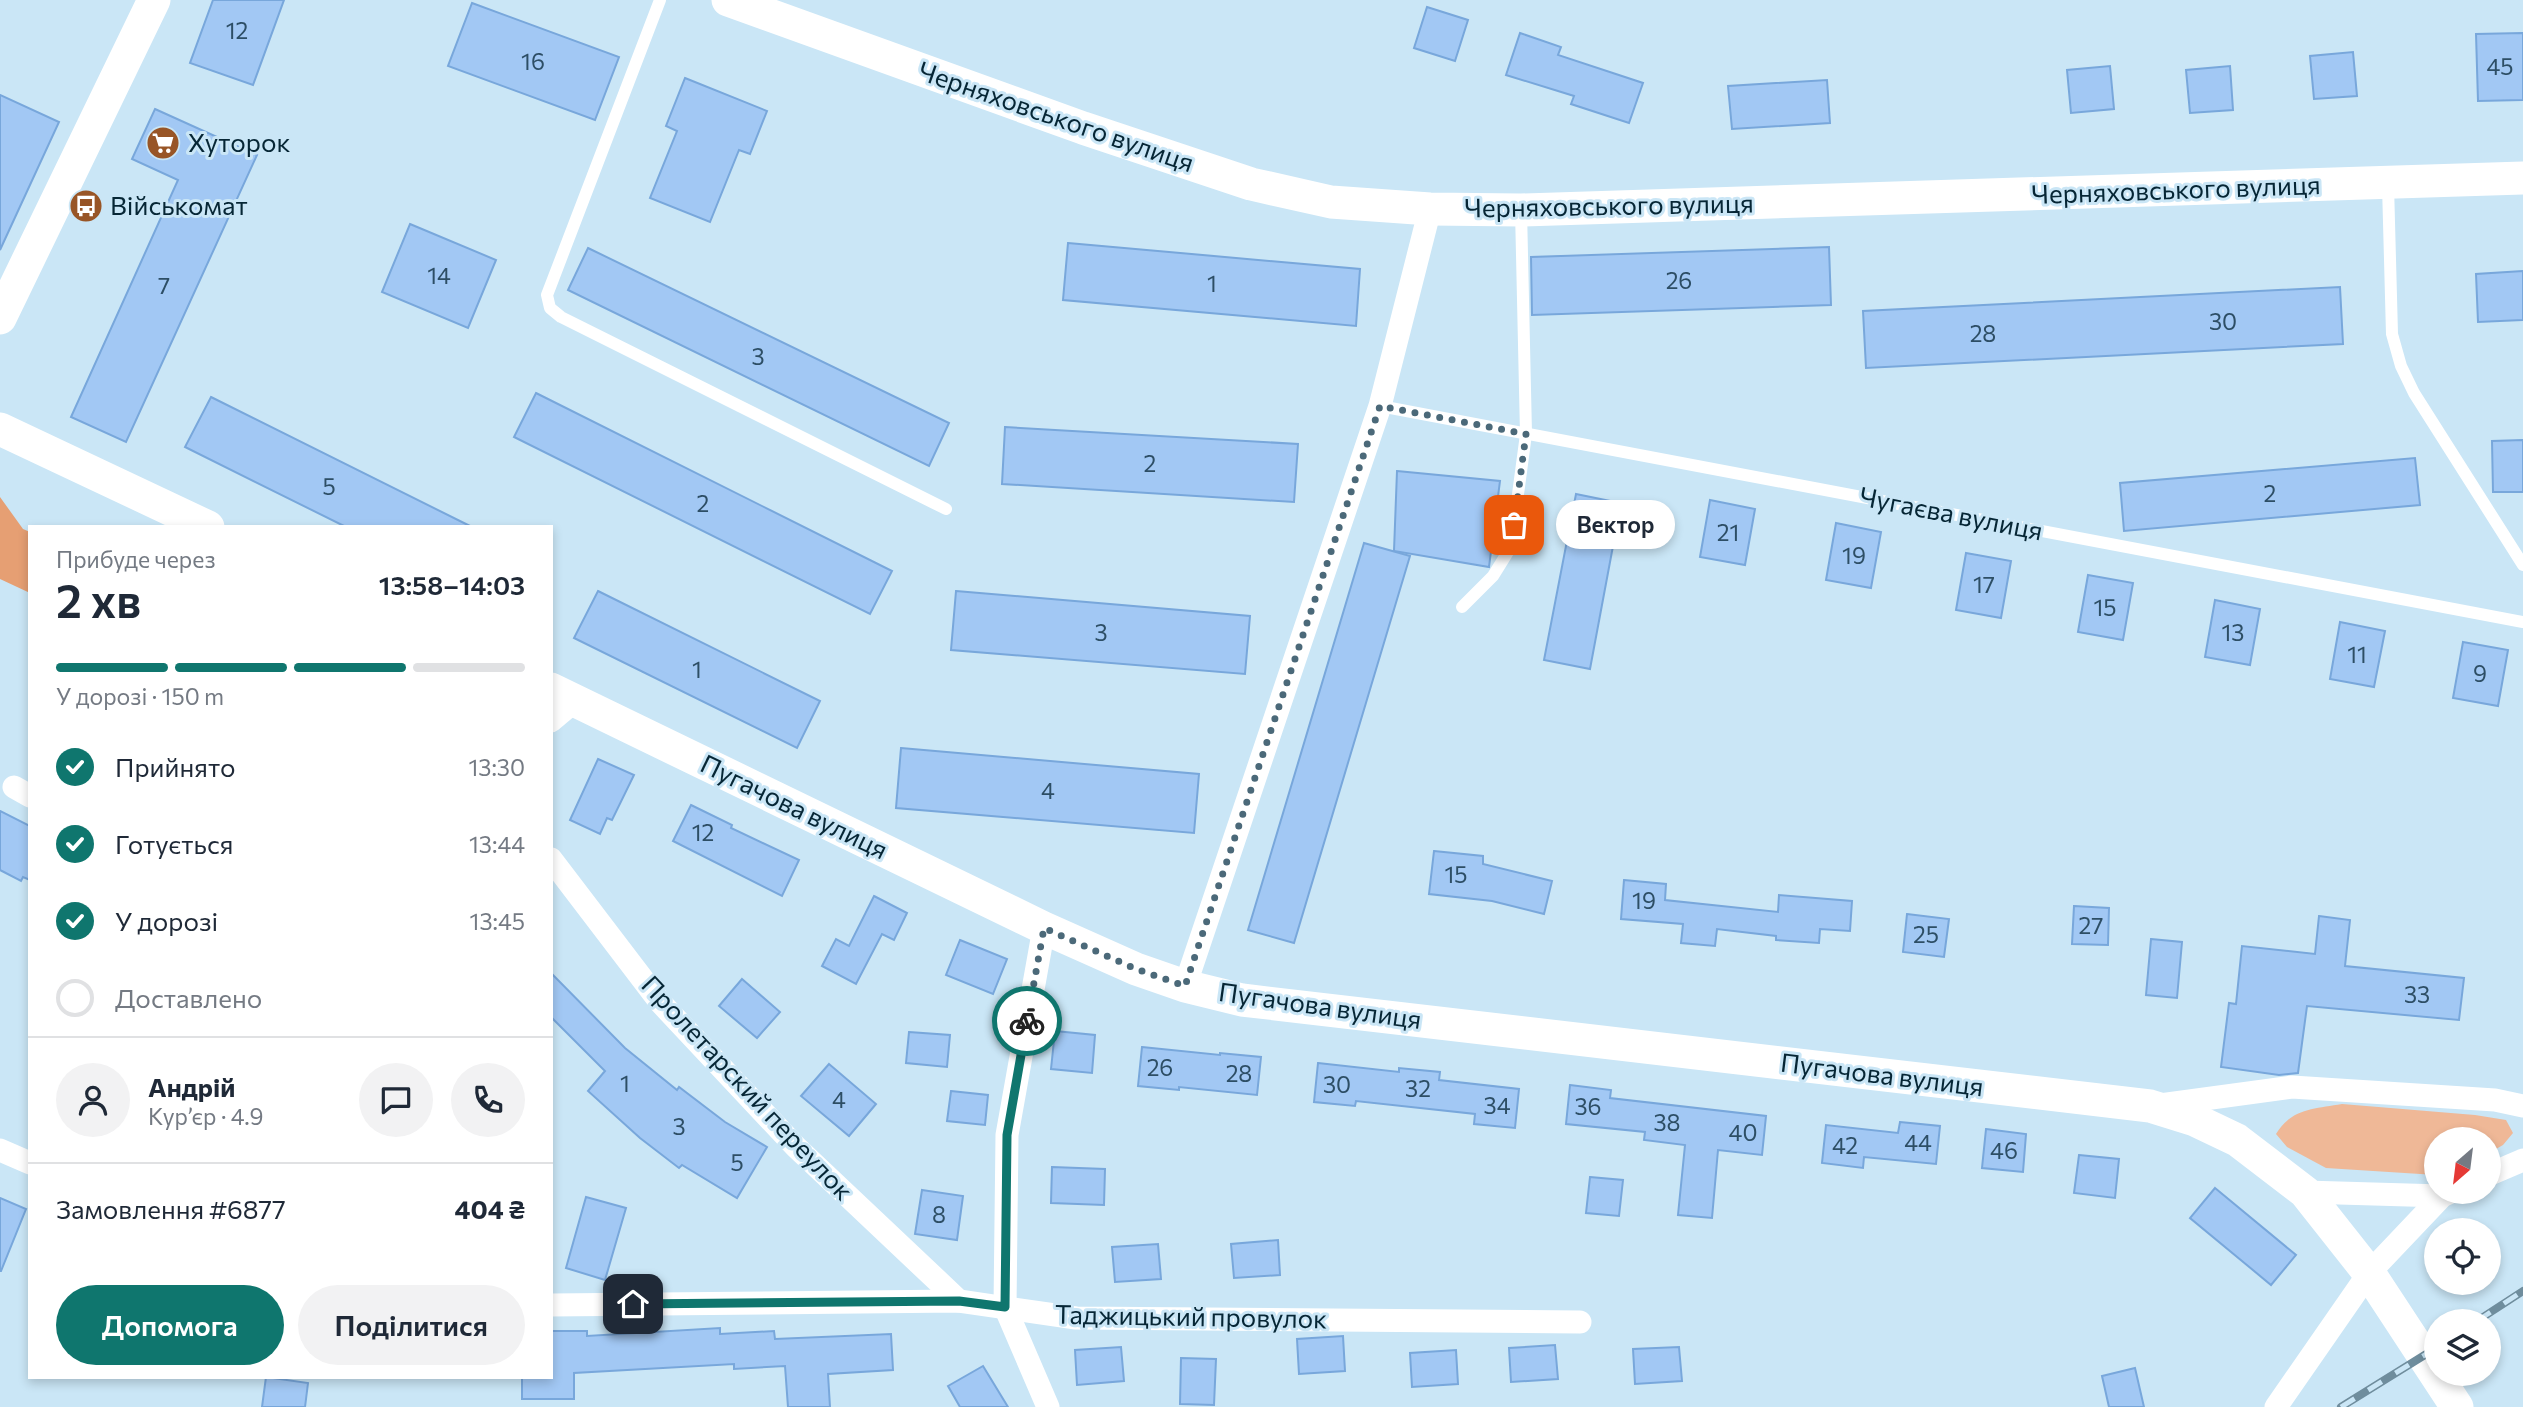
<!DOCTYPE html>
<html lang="uk">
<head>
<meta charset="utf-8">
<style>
  body { margin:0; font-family:Commissioner,sans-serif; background:#f2f2f3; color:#1f2937; height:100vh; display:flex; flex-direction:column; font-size:26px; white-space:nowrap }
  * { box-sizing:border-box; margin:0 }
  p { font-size:23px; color:#747a83 }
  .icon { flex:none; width:38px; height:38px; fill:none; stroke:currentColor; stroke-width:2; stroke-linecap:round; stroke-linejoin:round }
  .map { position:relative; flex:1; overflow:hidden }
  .details { position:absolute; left:28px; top:525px; width:525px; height:854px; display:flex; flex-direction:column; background:#fff; border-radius:0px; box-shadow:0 4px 10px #0003 }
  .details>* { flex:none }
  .needle { width:46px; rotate:208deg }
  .fabs { position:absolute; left:2424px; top:1127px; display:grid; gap:14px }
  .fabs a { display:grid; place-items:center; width:77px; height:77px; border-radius:50%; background:#fff; box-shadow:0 4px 10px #0003; font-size:35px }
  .pin { position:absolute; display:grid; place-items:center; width:60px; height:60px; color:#fff; margin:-30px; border-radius:14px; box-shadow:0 4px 10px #0006 }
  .courier { position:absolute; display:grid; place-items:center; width:70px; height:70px; margin:-35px; border:5px solid #0f766e; border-radius:50%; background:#fff; color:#222; box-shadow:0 2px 9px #0007 }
  .bubble { position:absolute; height:49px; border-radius:24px; background:#fff; box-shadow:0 4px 10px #0003; font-size:23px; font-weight:600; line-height:49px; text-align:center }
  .overview em { font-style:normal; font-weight:600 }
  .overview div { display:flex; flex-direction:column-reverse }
  .overview { display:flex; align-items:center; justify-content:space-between; height:119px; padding:0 28px }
  h1 { font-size:46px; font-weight:600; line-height:52px }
  .bar { display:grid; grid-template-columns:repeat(4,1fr); gap:10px 7px; align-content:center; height:84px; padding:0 28px }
  .bar i { height:9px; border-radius:5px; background:#e0e1e3 }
  .bar .active { background:#0f766e }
  .bar p { grid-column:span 4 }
  .line { display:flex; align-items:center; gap:18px; padding:0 28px; border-top:2px solid #e0e1e3 }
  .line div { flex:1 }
  .round { display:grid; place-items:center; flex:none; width:74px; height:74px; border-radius:37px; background:#f2f2f3 }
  ol { padding:0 28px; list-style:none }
  li { display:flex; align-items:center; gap:21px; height:77px }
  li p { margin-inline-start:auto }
  li .icon { padding:7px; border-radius:50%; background:#0f766e; color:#fff; stroke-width:4 }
  li:last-child { color:#747a83 }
  li i { width:38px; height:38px; border:4px solid #e0e1e3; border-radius:50% }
  .button { display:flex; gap:14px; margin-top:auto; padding:14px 28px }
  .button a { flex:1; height:80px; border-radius:42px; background:#0f766e; color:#fff; font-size:28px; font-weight:600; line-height:80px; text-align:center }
  .button a+a { background:#f2f2f3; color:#1f2937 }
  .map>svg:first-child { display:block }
  .green { fill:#efb897 }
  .forest { fill:#e69f73 }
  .building { fill:#a2c8f4; stroke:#78a7db; stroke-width:2 }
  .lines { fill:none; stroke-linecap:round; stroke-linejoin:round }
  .lane { stroke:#fff; stroke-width:12 }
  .street { stroke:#fff; stroke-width:23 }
  .secondary { stroke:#fff; stroke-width:33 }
  .rail-casing { stroke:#6f8d9d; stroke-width:8 }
  .rail { stroke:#cae6f6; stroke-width:5; stroke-dasharray:16; stroke-linecap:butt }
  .done { stroke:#4b6979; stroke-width:7; stroke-dasharray:0 12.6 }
  .route { stroke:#0f766e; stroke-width:9 }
  .labels { text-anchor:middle; stroke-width:6; stroke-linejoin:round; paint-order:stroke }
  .number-label { font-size:23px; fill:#2d4e65 }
  .street-label { font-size:26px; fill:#062635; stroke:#cae6f6 }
  .poi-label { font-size:26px; fill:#062635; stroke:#cae6f6; text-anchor:start }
</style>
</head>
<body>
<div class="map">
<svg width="2523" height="1407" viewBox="0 0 2523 1407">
  <rect width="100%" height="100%" fill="#cae6f6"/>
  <path class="green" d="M2342 1104 2475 1115 2506 1120 2513 1133 2503 1145 2489 1153 2488 1139H2436V1175L2326 1168 2287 1147 2276 1134C2292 1108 2314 1109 2342 1104Z"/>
  <polygon class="forest" points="0,497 23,529 30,532 30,593 0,579"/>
  <g class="building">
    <polygon points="213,0 284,0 253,85 190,63"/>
    <polygon points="472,3 619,57 595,120 448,66"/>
    <polygon points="1427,7 1468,20 1455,61 1414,48"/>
    <polygon points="1520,33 1561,47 1558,55 1643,83 1629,123 1571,104 1574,96 1506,75"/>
    <polygon points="2523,33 2523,100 2478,101 2476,34"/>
    <polygon points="2353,52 2357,96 2314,99 2310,56"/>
    <polygon points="2110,66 2114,109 2071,113 2067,70"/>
    <polygon points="2230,66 2233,110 2190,113 2186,70"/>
    <polygon points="685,78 767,111 750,154 739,150 710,222 650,198 677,131 666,126"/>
    <polygon points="1827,80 1830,123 1732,129 1728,86"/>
    <polygon points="0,95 59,122 0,250"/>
    <polygon points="155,109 257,155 126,442 71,417 178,180 132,159"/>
    <polygon points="410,224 496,260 468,328 382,292"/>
    <polygon points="1068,243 1360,269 1356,326 1063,300"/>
    <polygon points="1829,247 1831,305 1532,315 1531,257"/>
    <polygon points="588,248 949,423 929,466 568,290"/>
    <polygon points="2523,271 2523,320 2478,322 2476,274"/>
    <polygon points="2340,287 2343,344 1866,368 1863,311"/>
    <polygon points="536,393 892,571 870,614 514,437"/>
    <polygon points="211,397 472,527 346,527 185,447"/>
    <polygon points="1005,427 1298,444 1294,502 1002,484"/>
    <polygon points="2523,440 2523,492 2493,492 2492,441"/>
    <polygon points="2415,458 2420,505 2124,531 2120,483"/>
    <polygon points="1397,471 1500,481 1489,567 1394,551"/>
    <polygon points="1576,494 1640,507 1635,533 1616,530 1590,669 1544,660"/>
    <polygon points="1710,500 1755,509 1745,565 1700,557"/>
    <polygon points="1836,523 1881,532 1871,588 1826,580"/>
    <polygon points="1364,543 1410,556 1294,943 1248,930"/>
    <polygon points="1966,553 2011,561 2001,618 1956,610"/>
    <polygon points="2088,575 2133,583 2123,640 2078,632"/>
    <polygon points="598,591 820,701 797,748 574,638"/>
    <polygon points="956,591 1250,616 1245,674 951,650"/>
    <polygon points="2215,600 2260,609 2250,665 2205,657"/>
    <polygon points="2340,622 2385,631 2374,687 2330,679"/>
    <polygon points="2463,642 2508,650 2498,706 2453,698"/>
    <polygon points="901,748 1199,774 1194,833 896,808"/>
    <polygon points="598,759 634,775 612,820 607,818 600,834 570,820"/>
    <polygon points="691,805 732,825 731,828 799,860 782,896 673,841"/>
    <polygon points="0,811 30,826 30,880 23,877 21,881 0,870"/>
    <polygon points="1434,851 1483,856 1483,864 1552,881 1544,914 1492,901 1429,894"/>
    <polygon points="1624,880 1666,884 1665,900 1778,912 1779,895 1852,901 1850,931 1820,929 1819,943 1776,940 1776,936 1717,929 1715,946 1681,943 1683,924 1621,919"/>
    <polygon points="874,896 907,913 894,940 882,934 856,984 822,966 836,939 849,946"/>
    <polygon points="2074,906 2109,908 2108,945 2072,944"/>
    <polygon points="1907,914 1949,919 1944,957 1903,952"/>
    <polygon points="2319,916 2350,920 2345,966 2464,978 2459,1020 2307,1006 2298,1073 2279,1075 2221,1067 2229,1003 2236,1004 2242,946 2315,954"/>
    <polygon points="2151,939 2182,942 2177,998 2146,995"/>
    <polygon points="960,940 1007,959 993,994 946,975"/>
    <polygon points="551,973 625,1048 677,1090 679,1087 725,1122 767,1147 737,1198 682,1165 679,1168 640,1138 588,1091 605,1071 551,1017"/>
    <polygon points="742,979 780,1012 757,1038 719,1006"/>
    <polygon points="1055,1031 1095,1035 1092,1073 1051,1069"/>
    <polygon points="909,1032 950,1035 947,1067 906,1063"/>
    <polygon points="1142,1047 1220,1055 1220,1053 1261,1057 1257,1095 1179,1087 1179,1090 1138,1086"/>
    <polygon points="1318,1063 1399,1072 1399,1068 1440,1072 1439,1080 1519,1089 1515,1128 1474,1124 1475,1114 1356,1101 1355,1106 1314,1102"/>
    <polygon points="829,1064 876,1104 849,1136 801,1096"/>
    <polygon points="1570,1085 1611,1090 1610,1098 1766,1116 1762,1155 1718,1150 1712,1218 1678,1215 1685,1145 1644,1140 1645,1132 1566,1124"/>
    <polygon points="951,1091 988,1095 985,1125 947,1121"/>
    <polygon points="1900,1122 1940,1126 1936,1164 1864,1157 1863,1168 1822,1163 1826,1125 1898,1133"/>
    <polygon points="1986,1129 2026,1134 2023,1172 1982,1168"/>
    <polygon points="2079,1155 2119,1159 2115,1198 2074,1193"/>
    <polygon points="1052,1167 1105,1169 1104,1205 1051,1203"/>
    <polygon points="1590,1177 1623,1180 1619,1216 1586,1213"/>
    <polygon points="2215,1188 2296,1255 2271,1285 2190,1218"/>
    <polygon points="922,1190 963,1196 957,1240 915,1234"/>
    <polygon points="586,1197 626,1208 605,1280 566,1268"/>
    <polygon points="0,1198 26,1209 1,1271 0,1271"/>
    <polygon points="1278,1240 1280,1275 1234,1278 1231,1244"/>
    <polygon points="1158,1244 1161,1279 1115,1282 1112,1247"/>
    <polygon points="720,1328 720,1334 774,1331 775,1339 891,1334 893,1370 828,1374 830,1407 788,1407 785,1366 734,1369 734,1364 574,1373 574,1399 522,1399 522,1377 551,1377 551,1331 587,1331 587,1336"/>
    <polygon points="1343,1336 1345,1371 1299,1374 1297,1339"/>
    <polygon points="1555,1345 1558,1379 1511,1382 1509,1348"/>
    <polygon points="1121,1347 1124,1381 1077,1385 1075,1350"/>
    <polygon points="1679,1347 1682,1381 1635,1384 1633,1349"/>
    <polygon points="1456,1350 1458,1384 1412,1387 1410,1353"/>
    <polygon points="1181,1358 1216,1359 1214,1405 1180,1404"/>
    <polygon points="983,1366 1008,1407 960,1407 948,1386"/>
    <polygon points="2135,1368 2144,1407 2109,1407 2102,1376"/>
    <polygon points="266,1377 308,1383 305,1407 262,1407"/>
  </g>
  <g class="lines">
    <g class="lane">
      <polyline points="660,0 547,295 550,308 561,317 946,509"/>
      <polyline points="2388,185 2392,334 2401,366 2414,393 2523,565"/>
      <polyline points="1380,406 2523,622"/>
      <polyline points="1462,607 1493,576 1511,547 1526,434 1521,210"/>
    </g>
    <g class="street">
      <polyline points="551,721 576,700"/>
      <polyline points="14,787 30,796"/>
      <polyline points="551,859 660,1002 796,1147 959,1301"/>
      <polyline points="1044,928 1007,1135 1005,1307 1048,1407"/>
      <polyline points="1185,986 1380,406 1430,209"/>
      <polyline points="2160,1105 2292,1087 2495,1100 2523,1106"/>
      <polyline points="0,1150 30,1163"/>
      <polyline points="2488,1175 2523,1160"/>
      <polyline points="2305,1192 2442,1196"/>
      <polyline points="551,1305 959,1301 1076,1318 1580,1322"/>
      <polyline points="2276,1407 2369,1273 2442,1196 2451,1192"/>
    </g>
    <g class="secondary">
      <polyline points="728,0 1083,128 1251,184 1331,202 1430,209 1521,210 2523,178"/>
      <polyline points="0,318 154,0"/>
      <polyline points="0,429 208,527"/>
      <polyline points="551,689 1044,928 1136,969 1185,986 1242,1000 2150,1106 2195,1120 2237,1140 2305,1192 2369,1273 2457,1407"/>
    </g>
    <defs>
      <g id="rail">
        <polyline points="2477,1321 2523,1291"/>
        <polyline points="2341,1407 2436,1348"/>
      </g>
    </defs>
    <use href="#rail" class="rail-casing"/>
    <use href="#rail" class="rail"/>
  </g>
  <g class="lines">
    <polyline class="done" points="1027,1021 1044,928 1136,969 1185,986 1380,406 1526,434 1514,525"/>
    <polyline class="route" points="633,1304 959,1301 1005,1307 1007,1135 1027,1021"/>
  </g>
  <defs>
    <symbol id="supermarket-disc" viewBox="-11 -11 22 22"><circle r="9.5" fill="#985526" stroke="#cae6f6"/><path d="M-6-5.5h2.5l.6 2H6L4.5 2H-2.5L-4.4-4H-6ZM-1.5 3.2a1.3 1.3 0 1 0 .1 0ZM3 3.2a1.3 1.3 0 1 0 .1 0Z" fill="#fff"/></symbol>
    <symbol id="bus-disc" viewBox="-11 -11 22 22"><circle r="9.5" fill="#985526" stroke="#cae6f6"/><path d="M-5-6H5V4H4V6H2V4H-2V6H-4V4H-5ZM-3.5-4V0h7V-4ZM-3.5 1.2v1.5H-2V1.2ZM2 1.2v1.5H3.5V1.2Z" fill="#fff"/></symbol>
  </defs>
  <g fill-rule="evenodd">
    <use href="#supermarket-disc" x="144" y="124" width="38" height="38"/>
    <use href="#bus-disc" x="67" y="187" width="38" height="38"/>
  </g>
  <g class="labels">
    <g class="number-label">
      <text x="237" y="39">12</text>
      <text x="533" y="70">16</text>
      <text x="2500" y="75">45</text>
      <text x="439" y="284">14</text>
      <text x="1679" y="289">26</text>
      <text x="1212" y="292">1</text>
      <text x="164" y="294">7</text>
      <text x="2223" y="330">30</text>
      <text x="1983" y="342">28</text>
      <text x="758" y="365">3</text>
      <text x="1150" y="472">2</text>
      <text x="329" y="495">5</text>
      <text x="2270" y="502">2</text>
      <text x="703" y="512">2</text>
      <text x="1728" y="541">21</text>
      <text x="1854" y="564">19</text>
      <text x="1984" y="593">17</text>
      <text x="2105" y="616">15</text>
      <text x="1101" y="641">3</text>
      <text x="2233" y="641">13</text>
      <text x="2357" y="663">11</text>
      <text x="697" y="678">1</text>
      <text x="2480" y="682">9</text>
      <text x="1048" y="799">4</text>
      <text x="703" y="841">12</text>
      <text x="1456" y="883">15</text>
      <text x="1644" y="909">19</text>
      <text x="2091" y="934">27</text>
      <text x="1926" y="943">25</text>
      <text x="2417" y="1003">33</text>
      <text x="1160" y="1076">26</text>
      <text x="1239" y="1082">28</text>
      <text x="625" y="1092">1</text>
      <text x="1337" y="1093">30</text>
      <text x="1418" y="1097">32</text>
      <text x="839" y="1108">4</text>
      <text x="1497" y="1114">34</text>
      <text x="1588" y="1115">36</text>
      <text x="1667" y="1131">38</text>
      <text x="679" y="1135">3</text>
      <text x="1743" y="1141">40</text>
      <text x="1918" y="1151">44</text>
      <text x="1845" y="1154">42</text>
      <text x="2004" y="1159">46</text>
      <text x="737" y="1171">5</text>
      <text x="939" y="1223">8</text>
    </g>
    <g class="street-label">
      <text transform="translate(1056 117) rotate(19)" y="9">Черняховського вулиця</text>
      <text transform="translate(2176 190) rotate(-2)" y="9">Черняховського вулиця</text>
      <text transform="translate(1609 206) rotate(-1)" y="9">Черняховського вулиця</text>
      <text transform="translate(1951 514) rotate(11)" y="9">Чугаєва вулиця</text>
      <text transform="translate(794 807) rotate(26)" y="9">Пугачова вулиця</text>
      <text transform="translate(1320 1006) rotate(8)" y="9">Пугачова вулиця</text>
      <text transform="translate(1882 1075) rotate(7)" y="9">Пугачова вулиця</text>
      <text transform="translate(747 1088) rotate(47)" y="9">Пролетарский переулок</text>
      <text transform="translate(1191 1317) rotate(1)" y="9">Таджицький провулок</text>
    </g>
    <g class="poi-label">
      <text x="188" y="152">Хуторок</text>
      <text x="110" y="215">Військомат</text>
    </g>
  </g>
</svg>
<div class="fabs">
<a><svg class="needle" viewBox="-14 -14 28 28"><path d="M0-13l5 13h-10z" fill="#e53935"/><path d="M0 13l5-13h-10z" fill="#747a83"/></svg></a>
<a><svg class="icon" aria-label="locate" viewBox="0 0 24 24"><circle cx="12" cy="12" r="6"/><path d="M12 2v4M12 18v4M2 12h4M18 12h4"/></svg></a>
<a><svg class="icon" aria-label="layers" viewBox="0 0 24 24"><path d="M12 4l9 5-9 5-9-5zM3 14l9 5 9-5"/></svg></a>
</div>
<div class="pin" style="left:1514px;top:525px;background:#ea580c"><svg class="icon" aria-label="bag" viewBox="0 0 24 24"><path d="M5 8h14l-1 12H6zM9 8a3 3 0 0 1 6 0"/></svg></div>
<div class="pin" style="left:633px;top:1304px;background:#1f2937"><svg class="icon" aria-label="home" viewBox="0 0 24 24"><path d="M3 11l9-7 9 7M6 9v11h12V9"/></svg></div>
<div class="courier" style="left:1027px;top:1021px"><svg class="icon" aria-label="bike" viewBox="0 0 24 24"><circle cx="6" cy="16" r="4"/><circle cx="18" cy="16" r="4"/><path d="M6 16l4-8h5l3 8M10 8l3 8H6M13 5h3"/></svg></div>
<div class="bubble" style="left:1556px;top:500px;width:119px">Вектор</div>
<section class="details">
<div class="overview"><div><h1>2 хв</h1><p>Прибуде через</p></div><em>13:58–14:03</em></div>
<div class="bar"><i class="active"></i><i class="active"></i><i class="active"></i><i></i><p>У дорозі · 150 m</p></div>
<ol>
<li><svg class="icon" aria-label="check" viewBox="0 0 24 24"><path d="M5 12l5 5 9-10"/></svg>Прийнято<p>13:30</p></li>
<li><svg class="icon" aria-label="check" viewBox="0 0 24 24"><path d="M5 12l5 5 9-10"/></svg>Готується<p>13:44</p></li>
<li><svg class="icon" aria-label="check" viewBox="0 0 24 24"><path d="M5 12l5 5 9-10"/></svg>У дорозі<p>13:45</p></li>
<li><i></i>Доставлено</li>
</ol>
<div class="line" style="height:126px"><a class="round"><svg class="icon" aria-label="person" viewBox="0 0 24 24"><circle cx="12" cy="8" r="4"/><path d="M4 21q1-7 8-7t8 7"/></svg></a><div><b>Андрій</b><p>Кур’єр · 4.9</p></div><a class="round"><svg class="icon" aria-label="chat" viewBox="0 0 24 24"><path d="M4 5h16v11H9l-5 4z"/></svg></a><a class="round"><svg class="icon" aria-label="phone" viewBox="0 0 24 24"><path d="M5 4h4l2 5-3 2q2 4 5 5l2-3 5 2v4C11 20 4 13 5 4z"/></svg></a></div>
<div class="line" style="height:91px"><div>Замовлення #6877</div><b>404 ₴</b></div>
<div class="button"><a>Допомога</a><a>Поділитися</a></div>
</section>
</div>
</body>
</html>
